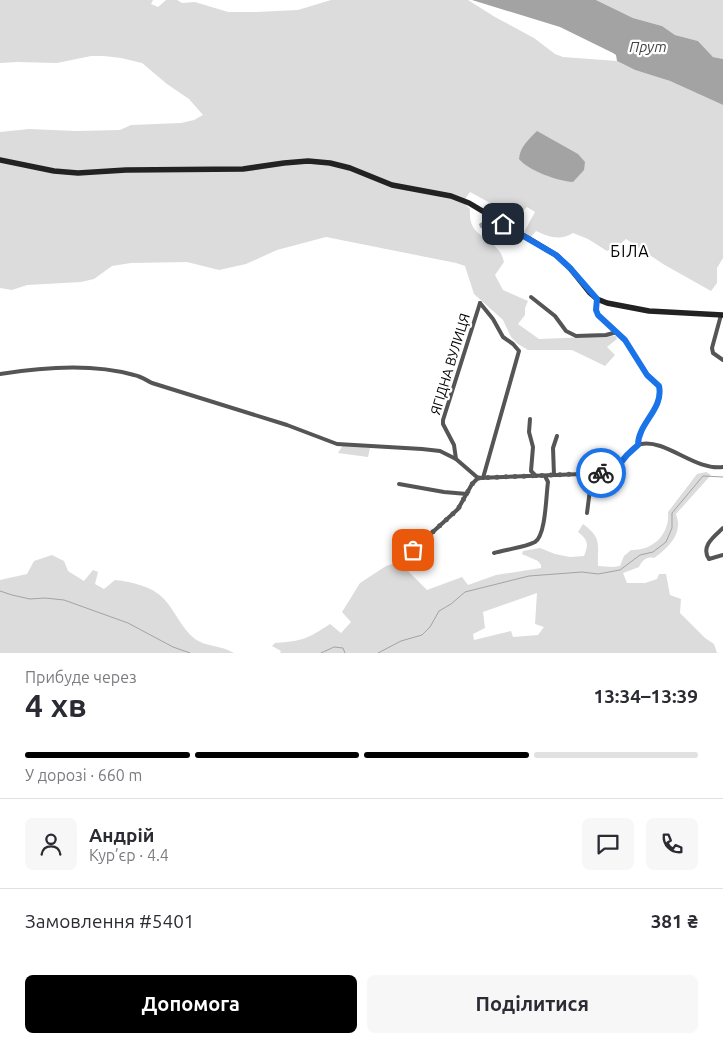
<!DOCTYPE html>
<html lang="uk">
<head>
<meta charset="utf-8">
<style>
  body { margin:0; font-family:Ubuntu,sans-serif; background:#f7f7f7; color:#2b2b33; height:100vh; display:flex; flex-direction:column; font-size:19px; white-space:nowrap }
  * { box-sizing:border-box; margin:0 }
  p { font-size:16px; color:#7c7c81 }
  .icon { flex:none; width:28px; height:28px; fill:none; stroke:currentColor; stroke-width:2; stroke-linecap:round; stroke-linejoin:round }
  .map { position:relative; height:653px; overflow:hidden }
  .sheet { display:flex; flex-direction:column; background:#fff; flex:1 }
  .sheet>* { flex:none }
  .pin { position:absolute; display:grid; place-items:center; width:42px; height:42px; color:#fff; margin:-21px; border-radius:10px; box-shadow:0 2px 8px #0006 }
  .courier { position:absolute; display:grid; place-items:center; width:50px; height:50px; margin:-25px; border:4px solid #1a73e8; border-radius:50%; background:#fff; color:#222; box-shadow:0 1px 6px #0007 }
  .head em { font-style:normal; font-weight:600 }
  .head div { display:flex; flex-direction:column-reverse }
  .head { display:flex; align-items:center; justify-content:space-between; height:85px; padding:0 25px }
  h1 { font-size:32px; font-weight:600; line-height:38px }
  .bar { display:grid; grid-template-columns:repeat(4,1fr); gap:8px 5px; align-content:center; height:60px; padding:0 25px }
  .bar i { height:6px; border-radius:4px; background:#e1e1e2 }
  .bar .current { background:#000 }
  .bar p { grid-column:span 4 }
  .line { display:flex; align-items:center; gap:12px; padding:0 25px; border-top:1px solid #e1e1e2 }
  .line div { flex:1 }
  .round { display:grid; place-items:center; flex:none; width:52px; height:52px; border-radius:8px; background:#f7f7f7 }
  .primary-button { display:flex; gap:10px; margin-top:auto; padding:10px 25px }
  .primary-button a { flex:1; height:58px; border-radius:8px; background:#000; color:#fff; font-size:20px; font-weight:600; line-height:58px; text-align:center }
  .primary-button a+a { background:#f7f7f7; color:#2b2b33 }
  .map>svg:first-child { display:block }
  .green { fill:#dcdcdc; fill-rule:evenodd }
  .water { fill:#a3a3a3 }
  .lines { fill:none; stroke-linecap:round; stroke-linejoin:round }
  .stream { stroke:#a3a3a3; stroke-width:1 }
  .street { stroke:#555; stroke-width:4 }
  .secondary { stroke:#222; stroke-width:5.5 }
  .done { stroke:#595959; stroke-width:5; stroke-dasharray:0 9 }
  .route { stroke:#1a73e8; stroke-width:6 }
  .labels { text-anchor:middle; stroke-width:4.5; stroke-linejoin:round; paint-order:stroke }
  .street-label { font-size:14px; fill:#000; stroke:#fff }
  .water-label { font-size:15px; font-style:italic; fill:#444; stroke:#fff }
  .quarter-label { font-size:16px; letter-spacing:1px; fill:#000; stroke:#fff }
</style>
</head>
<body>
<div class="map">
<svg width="723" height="653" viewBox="0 0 723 653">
  <rect width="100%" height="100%" fill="#fff"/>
  <g class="green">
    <path d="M0 0H153L151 4 158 7 166 0H177L182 3 195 2 228 12H256L298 10 331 0H468L495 17 534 38 555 54 563 57 617 61 635 70 670 81 723 105V258L717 268V283L711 291 663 264 626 239 618 246 607 251 588 239 573 233C560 241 549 237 536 231L531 237 524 232 535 212 527 207 523 211 514 205 503 220 489 212 492 204 470 192 463 202 470 209C468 237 487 233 499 251 502 254 503 259 504 262L495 275 503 290 528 301 525 308V315L518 324 539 339 616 336 617 339 607 347 615 355 605 366 572 350H528L518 344 511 337 503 320 474 294 465 266 456 263 326 237 277 250 246 264 219 270 187 262 131 263 112 266 94 279 81 282 27 285 12 290 0 288V132L29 129 76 131 120 130 131 125 181 123 194 120 203 115 189 99 167 84 142 63 121 58 104 56H91L57 63 17 62 0 63Z"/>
    <polygon points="596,0 723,0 723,59 713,57 698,41 675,35 662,26 633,18"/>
    <polygon points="343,445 370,448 368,457 338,453"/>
    <path d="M706 472 711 475 676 514C677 518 679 523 678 526 677 540 664 551 654 558 646 556 642 561 639 567L623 573 627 583H645L657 579 659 574H666L670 595 681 599 680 613 705 638 714 644 717 653H280L281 651 272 646 275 643C303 641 307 639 330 624L341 633 351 622 342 612 360 583 386 566 399 562 427 590 462 577 468 585 496 575 541 568V565L538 561 522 554 523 551 540 548 555 554 570 557 584 556C589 544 588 540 578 532L583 524C603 539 597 544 598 566L613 567 620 566 624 556 631 550C653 551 670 534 668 512L697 474ZM537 593 535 624 544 627 538 635 513 637 511 631 474 640 473 634 485 628 483 612Z"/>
    <path d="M52 555 64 561 68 571 84 581 93 570 98 572 95 584 104 589 115 580C132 582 152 586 164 599 176 612 181 628 195 639 206 647 221 645 234 653H0V580L27 574 34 561Z"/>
  </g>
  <g class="water">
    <polygon points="472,0 596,0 633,18 662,26 675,35 698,41 713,57 723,59 723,105 670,81 635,70 617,61 616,55 613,53 560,27"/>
    <path d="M537 131 578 154 585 162 584 170 573 182C558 181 529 171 519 159 520 147 528 140 537 131Z"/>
    <polygon points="482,222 486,222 508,236 508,241 504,243 497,242 480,227 479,224"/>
  </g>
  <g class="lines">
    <g class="stream">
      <polyline points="0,591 12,595 30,599 45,598 64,600 128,623 173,647 190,653"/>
      <polyline points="321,653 334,647 343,648 345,653"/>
      <polyline points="378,653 401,641 422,635 430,627 439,611 451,604 465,592 529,576 582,572 598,574 620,570 640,555 653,552 666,542 672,528 672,513 703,476 723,477"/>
    </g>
    <g class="street">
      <polyline points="531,297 555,316 566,331 576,336 606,335 617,332"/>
      <path d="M597 299 596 310 598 315 625 340 647 375 659 386C664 409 638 423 638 445"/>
      <polyline points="480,303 493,319 503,337 513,344 519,351 483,478"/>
      <polyline points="721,315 712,348 713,353 723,360"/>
      <path d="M0 374C43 367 92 363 134 375 140 376 146 380 152 383L287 425 337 444 422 449 440 451 456 459 478 478 610 473C623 468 626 448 641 444 666 439 695 471 723 467"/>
      <polyline points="530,419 529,432 533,447 531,471 536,476"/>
      <polyline points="456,459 454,445 443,424 443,420 480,303"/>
      <polyline points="554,475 553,448 557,436"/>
      <polyline points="399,484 444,492 467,494"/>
      <polyline points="587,513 592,474"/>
      <path d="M723 528C715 536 700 546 709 559L723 555"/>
      <polyline points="413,550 458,509 472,484 478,478"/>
      <path d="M494 553C504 550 526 547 535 542 546 535 546 495 548 482L545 476"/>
    </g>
    <polyline class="secondary" points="0,160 54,171 78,173 126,170 243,169 284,163 308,161 330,163 350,168 392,185 451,196 469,203 556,255 570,268 590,293 597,299 607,303 649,311 723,315"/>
  </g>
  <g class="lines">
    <polyline class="done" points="413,550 458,509 472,484 478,478 601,473"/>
    <path class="route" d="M503 224 556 255 570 268 597 299 596 310 598 315 625 340 647 375 659 386C664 409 638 423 638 445L627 455 613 472 601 473"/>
  </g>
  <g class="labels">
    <g class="street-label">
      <text transform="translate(450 364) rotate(-73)" y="5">ЯГІДНА ВУЛИЦЯ</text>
    </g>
    <g class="water-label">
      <text x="648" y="52">Прут</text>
    </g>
    <g class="quarter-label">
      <text x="630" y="257">БІЛА</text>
    </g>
  </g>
</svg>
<div class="pin" style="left:413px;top:550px;background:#ea580c"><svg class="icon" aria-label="bag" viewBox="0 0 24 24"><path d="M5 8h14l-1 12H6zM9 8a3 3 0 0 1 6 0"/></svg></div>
<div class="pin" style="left:503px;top:224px;background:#1f2937"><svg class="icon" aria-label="home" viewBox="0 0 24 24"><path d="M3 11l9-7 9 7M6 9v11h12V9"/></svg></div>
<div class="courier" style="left:601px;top:473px"><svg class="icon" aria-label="bike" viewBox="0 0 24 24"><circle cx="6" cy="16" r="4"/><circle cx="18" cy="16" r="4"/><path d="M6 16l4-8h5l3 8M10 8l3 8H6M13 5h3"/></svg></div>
</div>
<section class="sheet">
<div class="head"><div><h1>4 хв</h1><p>Прибуде через</p></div><em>13:34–13:39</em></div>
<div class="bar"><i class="current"></i><i class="current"></i><i class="current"></i><i></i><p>У дорозі · 660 m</p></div>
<div class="line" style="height:90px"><a class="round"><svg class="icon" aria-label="person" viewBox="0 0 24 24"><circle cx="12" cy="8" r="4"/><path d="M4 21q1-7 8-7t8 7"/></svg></a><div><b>Андрій</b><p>Кур’єр · 4.4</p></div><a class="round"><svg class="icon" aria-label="chat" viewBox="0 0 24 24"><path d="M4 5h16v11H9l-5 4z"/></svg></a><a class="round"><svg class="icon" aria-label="phone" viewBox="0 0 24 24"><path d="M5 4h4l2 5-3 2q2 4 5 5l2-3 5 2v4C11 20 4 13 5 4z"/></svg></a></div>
<div class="line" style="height:65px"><div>Замовлення #5401</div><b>381 ₴</b></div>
<div class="primary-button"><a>Допомога</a><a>Поділитися</a></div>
</section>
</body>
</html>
